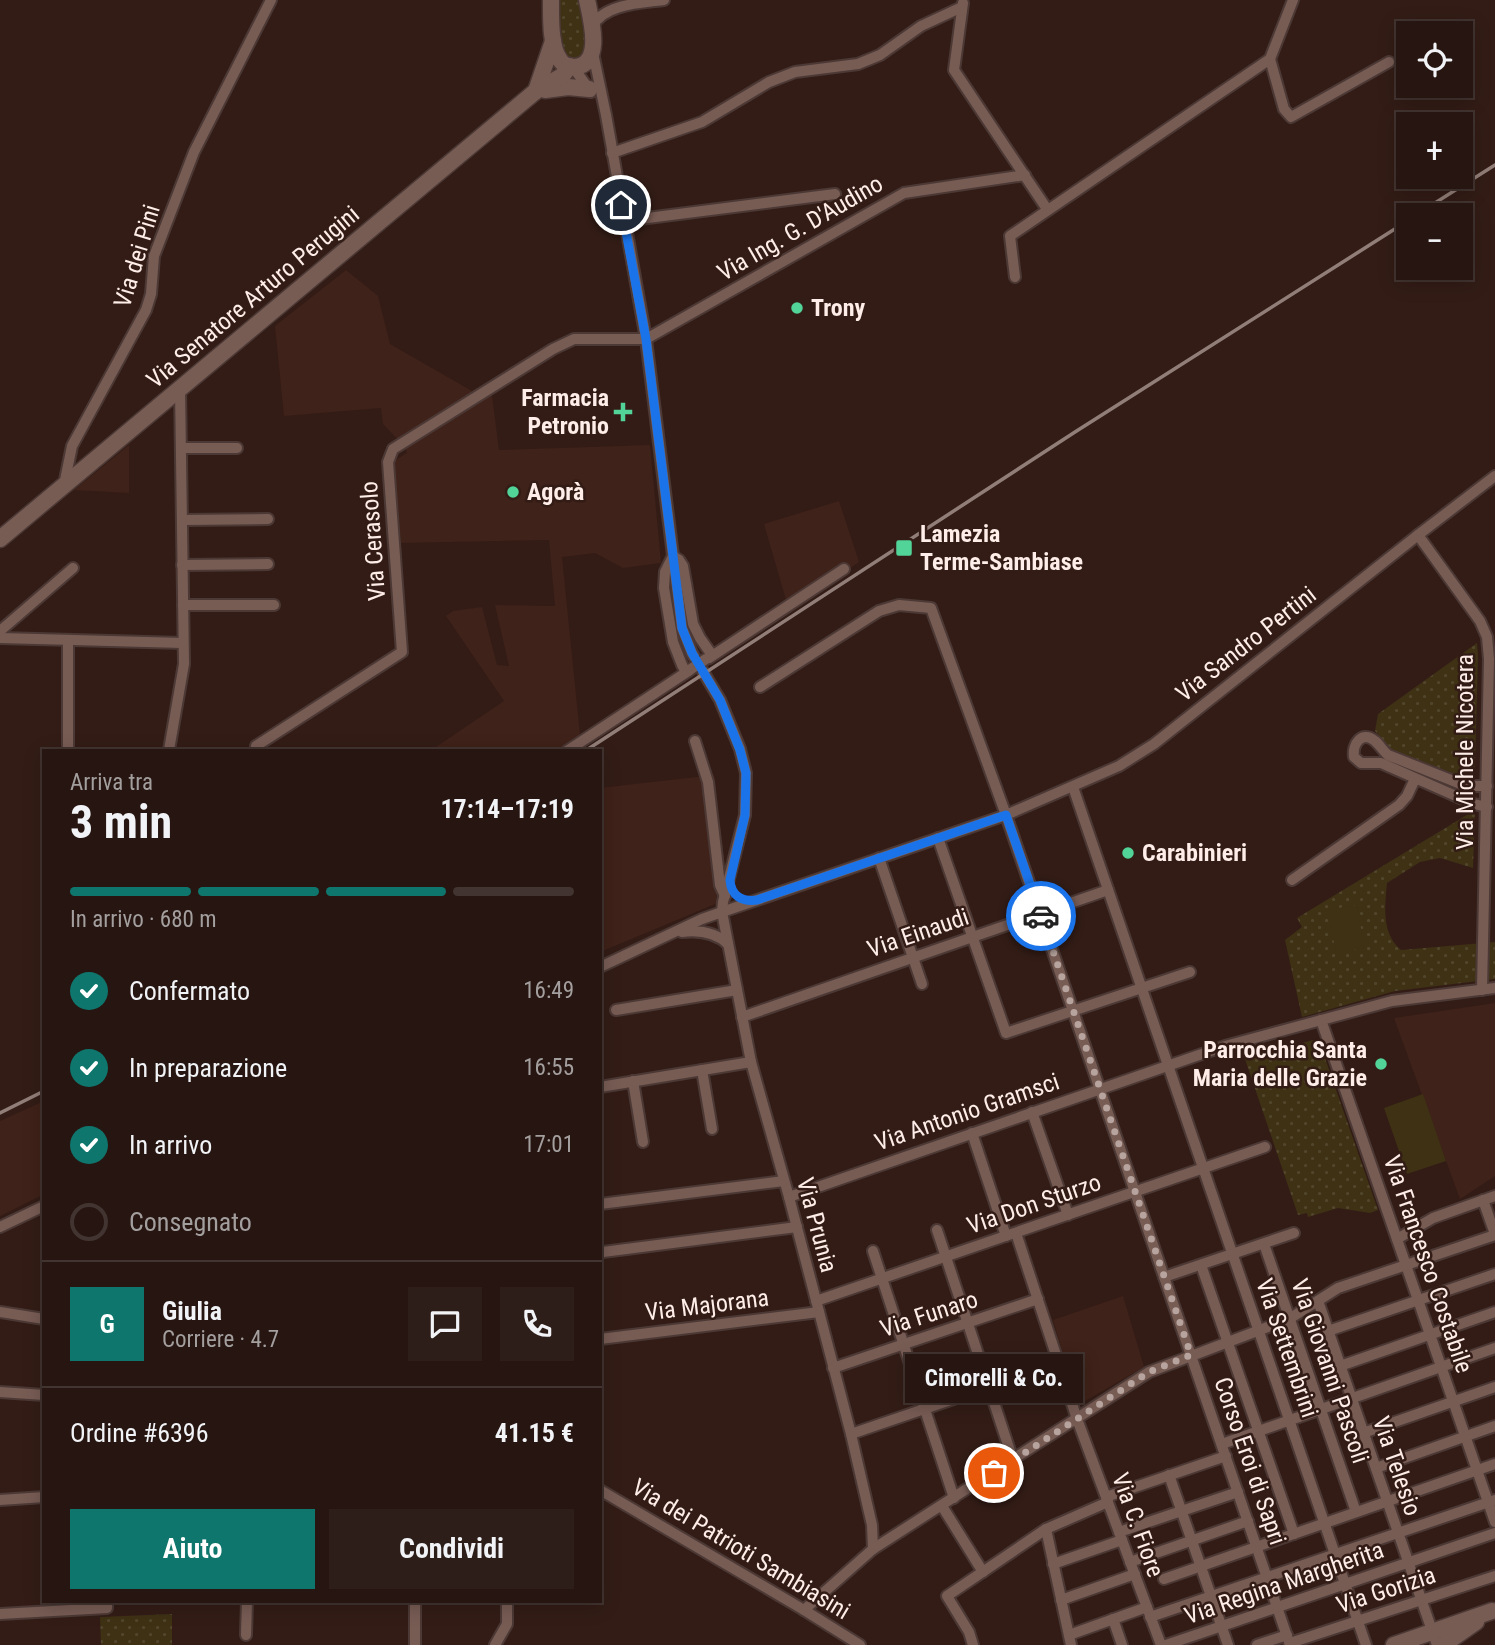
<!DOCTYPE html>
<html lang="it">
<head>
<meta charset="utf-8">
<style>
  body { margin:0; font-family:"Roboto Condensed",sans-serif; background:#2e1e19; color:#f1f3f6; height:100vh; display:flex; flex-direction:column; font-size:26px; white-space:nowrap }
  * { box-sizing:border-box; margin:0 }
  p { font-size:23px; color:#a49f9f }
  .icon { flex:none; width:38px; height:38px; fill:none; stroke:currentColor; stroke-width:2; stroke-linecap:round; stroke-linejoin:round }
  .map { position:relative; flex:1; overflow:hidden }
  .side { position:absolute; left:42px; top:749px; width:560px; height:854px; display:flex; flex-direction:column; background:#261510; border-radius:0px; box-shadow:0 4px 18px #0003,0 0 0 2px #423430 }
  .side>* { flex:none }
  .fabs { position:absolute; left:1396px; top:21px; display:grid; gap:14px }
  .fabs a { display:grid; place-items:center; width:77px; height:77px; border-radius:0px; background:#261510; box-shadow:0 4px 18px #0003,0 0 0 2px #423430; font-size:35px }
  .pin { position:absolute; display:grid; place-items:center; width:60px; height:60px; color:#fff; margin:-30px; border:4px solid #fff; border-radius:50%; box-shadow:0 2px 7px #0007 }
  .courier { position:absolute; display:grid; place-items:center; width:70px; height:70px; margin:-35px; border:5px solid #1a73e8; border-radius:50%; background:#fff; color:#222; box-shadow:0 2px 9px #0007 }
  .bubble { position:absolute; height:49px; border-radius:0px; background:#261510; box-shadow:0 4px 18px #0003,0 0 0 2px #423430; font-size:23px; font-weight:700; line-height:49px; text-align:center }
  .overview em { font-style:normal; font-weight:700 }
  .overview div { display:flex; flex-direction:column-reverse }
  .overview { display:flex; align-items:center; justify-content:space-between; height:119px; padding:0 28px }
  h1 { font-size:46px; font-weight:700; line-height:52px }
  .bar { display:grid; grid-template-columns:repeat(4,1fr); gap:10px 7px; align-content:center; height:84px; padding:0 28px }
  .bar i { height:9px; border-radius:5px; background:#423430 }
  .bar .current { background:#0f766e }
  .bar p { grid-column:span 4 }
  .line { display:flex; align-items:center; gap:18px; padding:0 28px; border-top:2px solid #423430 }
  .line div { flex:1 }
  .round { display:grid; place-items:center; flex:none; width:74px; height:74px; border-radius:0px; background:#2e1e19 }
  ol { padding:0 28px; list-style:none }
  li { display:flex; align-items:center; gap:21px; height:77px }
  li p { margin-inline-start:auto }
  li .icon { padding:7px; border-radius:50%; background:#0f766e; color:#fff; stroke-width:4 }
  li:last-child { color:#a49f9f }
  li i { width:38px; height:38px; border:4px solid #423430; border-radius:50% }
  .action { display:flex; gap:14px; margin-top:auto; padding:14px 28px }
  .action a { flex:1; height:80px; border-radius:0px; background:#0f766e; color:#fff; font-size:28px; font-weight:700; line-height:80px; text-align:center }
  .action a+a { background:#2e1e19; color:#f1f3f6 }
  .map>svg:first-child { display:block }
  .built { fill:#3f2219 }
  .green { fill:url(#green-dots) }
  .pitch { fill:#3e3114 }
  .lines { fill:none; stroke-linecap:round; stroke-linejoin:round }
  .street-casing { stroke:#4c3935; stroke-width:14 }
  .secondary-casing { stroke:#4c3935; stroke-width:19 }
  .street { stroke:#775c54; stroke-width:10 }
  .secondary { stroke:#775c54; stroke-width:16 }
  .rail { stroke:#927e78; stroke-width:3.5 }
  .street-bridge-casing { stroke:#4c3935; stroke-width:14; stroke-linecap:butt }
  .street-bridge { stroke:#775c54; stroke-width:10 }
  .done { stroke:#b7a49e; stroke-width:7; stroke-dasharray:0 12.6 }
  .route { stroke:#1a73e8; stroke-width:9 }
  .poi-dot { fill:#52d397; stroke:#331c16; stroke-width:2.5 }
  .labels { text-anchor:middle; stroke-width:5; stroke-linejoin:round; paint-order:stroke }
  .street-label { font-size:24px; fill:#feede8; stroke:#331c16 }
  .poi-label { font-size:24px; font-weight:bold; fill:#feede8; stroke:#331c16; text-anchor:start }
</style>
</head>
<body>
<div class="map">
<svg width="1495" height="1645" viewBox="0 0 1495 1645">
  <defs>
    <pattern id="green-dots" width="8" height="8" patternUnits="userSpaceOnUse" patternTransform="scale(1.75)"><rect width="8" height="8" fill="#3e3114"/><path d="M2 2h.1M6 6h.1" fill="none" stroke="#51452b" stroke-width="1.8" stroke-linecap="round"/></pattern>
  </defs>
  <rect width="100%" height="100%" fill="#331c16"/>
  <g class="built">
    <polygon points="346,270 378,296 390,344 472,391 490,380 499,450 650,445 661,563 623,568 595,553 562,557 581,745 572,751 430,751 504,701 446,616 453,611 482,607 497,665 509,666 495,605 555,606 549,540 401,543 394,463 397,459 407,453 405,447 383,424 381,408 284,416 275,326"/>
    <polygon points="129,445 129,493 74,490"/>
    <polygon points="839,501 859,562 789,610 764,524"/>
    <polygon points="714,775 726,874 720,902 600,952 600,788"/>
    <polygon points="1495,1003 1495,1176 1460,1199 1394,1018"/>
    <polygon points="44,1101 44,1194 0,1216 0,1121"/>
    <polygon points="1123,1296 1144,1367 1078,1405 1053,1320"/>
  </g>
  <g class="green">
    <path d="M557 0H581C584 19 592 44 579 61L566 59 559 44Z"/>
    <polygon points="1477,643 1478,655 1475,766 1473,772 1462,777 1391,749 1375,731 1378,714"/>
    <path d="M1475 810 1473 868 1440 858 1420 862 1387 883C1385 906 1381 933 1401 950L1495 942V979L1395 991 1302 1017 1285 940 1302 927 1297 918Z"/>
    <polygon points="1313,1040 1320,1044 1378,1210 1370,1213 1338,1208 1308,1217 1307,1213 1298,1215 1245,1059"/>
    <polygon points="172,1614 172,1645 101,1645 100,1617"/>
  </g>
  <g class="pitch">
    <polygon points="1357,905 1364,948 1336,953 1328,910"/>
    <polygon points="1423,1094 1446,1161 1407,1174 1384,1108"/>
  </g>
  <g class="lines">
    <defs>
      <g id="street">
        <polyline points="963,3 954,70 1047,209"/>
        <path d="M592 27C603 4 641 3 664 0"/>
        <polyline points="593,53 606,115 646,339 682,628 692,653 720,700 740,749 746,773 745,815 723,902 722,912 751,1062 789,1197 851,1434 872,1525 873,1549"/>
        <polyline points="1270,59 1284,109 1291,117 1389,62"/>
        <polyline points="573,67 591,92"/>
        <polyline points="612,153 702,122 769,82 795,72 858,64 880,55 921,26 962,7"/>
        <polyline points="624,221 835,194"/>
        <polyline points="1015,277 1010,236 1270,59 1293,0"/>
        <polyline points="181,448 237,448"/>
        <polyline points="64,485 72,446 146,310 151,294 154,256 194,152 271,0"/>
        <polyline points="182,520 268,519"/>
        <polyline points="1418,535 1480,621 1487,637 1489,659 1482,990"/>
        <polyline points="182,565 268,564"/>
        <polyline points="183,605 274,605"/>
        <polyline points="0,631 73,568"/>
        <polyline points="0,638 183,643"/>
        <polyline points="68,640 68,751"/>
        <polyline points="709,658 844,569"/>
        <polyline points="686,672 682,665 673,642 664,588 665,572 673,556 679,560 683,566 693,624 700,638 712,655"/>
        <polyline points="760,687 879,611 899,605 931,608 1006,815 1290,1645"/>
        <polyline points="695,741 708,782 720,885 725,896"/>
        <polyline points="169,750 184,664 180,388"/>
        <polyline points="259,751 256,746 402,652 388,462 393,449 553,349 574,339 646,339 904,193 1025,175"/>
        <polyline points="567,751 690,670"/>
        <polyline points="1073,787 1366,1645"/>
        <path d="M1487 807 1474 804 1381 763H1361L1354 757C1352 744 1362 730 1375 741 1380 745 1383 751 1388 755L1466 786H1487"/>
        <polyline points="938,838 1006,1033 1190,972"/>
        <polyline points="879,858 922,984"/>
        <polyline points="1292,880 1399,805 1407,796 1415,779"/>
        <path d="M682 932C699 930 715 932 728 944"/>
        <polyline points="600,967 702,919 722,912 1006,815 1119,766 1154,744 1418,535 1495,476"/>
        <polyline points="616,1010 737,990"/>
        <polyline points="742,1017 1108,890"/>
        <polyline points="1321,1020 1495,1522"/>
        <polyline points="702,1070 712,1129"/>
        <polyline points="633,1081 643,1142"/>
        <polyline points="600,1087 751,1062"/>
        <polyline points="1032,1112 1068,1215"/>
        <polyline points="972,1133 1006,1236"/>
        <polyline points="789,1197 1225,1046 1392,1001 1495,988"/>
        <polyline points="1483,1200 1495,1234"/>
        <polyline points="600,1204 784,1181"/>
        <polyline points="0,1227 44,1206"/>
        <polyline points="937,1230 1013,1460"/>
        <polyline points="1016,1233 1077,1419 1161,1645"/>
        <polyline points="1397,1239 1433,1218 1495,1196"/>
        <polyline points="1264,1244 1356,1512"/>
        <polyline points="873,1251 954,1498"/>
        <polyline points="603,1252 797,1227"/>
        <polyline points="1201,1265 1294,1534"/>
        <polyline points="1164,1277 1294,1233"/>
        <polyline points="816,1301 1265,1147"/>
        <polyline points="1318,1301 1437,1645"/>
        <polyline points="0,1312 44,1319"/>
        <polyline points="1328,1331 1495,1274"/>
        <polyline points="600,1339 819,1312"/>
        <polyline points="1340,1366 1495,1312"/>
        <polyline points="833,1368 1038,1299"/>
        <polyline points="0,1392 44,1395"/>
        <polyline points="1363,1433 1495,1387"/>
        <polyline points="851,1434 1059,1363"/>
        <polyline points="1222,1444 1495,1348"/>
        <polyline points="1376,1468 1495,1426"/>
        <polyline points="1169,1475 1228,1645"/>
        <polyline points="600,1490 804,1610 860,1645"/>
        <polyline points="1106,1497 1226,1456"/>
        <polyline points="0,1500 44,1497"/>
        <polyline points="942,1506 983,1572"/>
        <polyline points="1046,1529 1071,1645"/>
        <polyline points="1119,1532 1238,1492"/>
        <polyline points="1130,1562 1248,1521"/>
        <polyline points="1053,1564 1122,1540"/>
        <polyline points="1164,1579 1495,1464"/>
        <polyline points="1061,1600 1135,1574"/>
        <polyline points="804,1610 873,1549 1149,1372 1289,1319 1338,1288 1495,1235"/>
        <polyline points="0,1614 107,1608 107,1601"/>
        <polyline points="1150,1617 1495,1500"/>
        <polyline points="1113,1619 1122,1645"/>
        <polyline points="246,1635 247,1601"/>
        <polyline points="1069,1635 1147,1607"/>
        <polyline points="1290,1643 1495,1576"/>
        <polyline points="415,1645 415,1601"/>
        <polyline points="495,1645 507,1624 507,1601"/>
        <polyline points="973,1645 969,1632 947,1596 1046,1529 1108,1502"/>
        <polyline points="1166,1645 1495,1533"/>
        <polyline points="1257,1645 1287,1635"/>
      </g>
      <g id="secondary">
        <path d="M551 0C551 17 550 47 560 60 563 65 568 67 574 67 604 65 591 19 587 0"/>
        <polyline points="545,90 568,87 589,89"/>
        <polyline points="536,91 553,41"/>
        <polyline points="0,539 536,91 562,76 570,66"/>
        <polyline points="1394,1645 1492,1611"/>
        <polyline points="1443,1645 1476,1622"/>
      </g>
    </defs>
    <use href="#street" class="street-casing"/>
    <use href="#secondary" class="secondary-casing"/>
    <use href="#street" class="street"/>
    <use href="#secondary" class="secondary"/>
    <g class="rail">
      <polyline points="1416,215 1495,165"/>
      <polyline points="585,751 1075,432 1409,220"/>
      <polyline points="0,1113 44,1091"/>
    </g>
    <defs>
      <polyline id="street-bridge" points="691,669 706,659"/>
    </defs>
    <use href="#street-bridge" class="street-bridge-casing"/>
    <use href="#street-bridge" class="street-bridge"/>
  </g>
  <g class="lines">
    <polyline class="done" points="994,1473 1149,1372 1191,1355 1041,916"/>
    <path class="route" d="M621 205 646 339 682 628 692 653 720 700 740 750 746 773 745 815 730 880C731 896 742 902 757 900L1006 815 1041 916"/>
  </g>
  <g class="poi-dot">
    <circle cx="797" cy="308" r="7"/>
    <path d="M619.5 401.5h7v7h7v7h-7v7h-7v-7h-7v-7h7z"/>
    <circle cx="513" cy="492" r="7"/>
    <rect x="895" y="539" width="18" height="18" rx="3.5"/>
    <circle cx="1128" cy="853" r="7"/>
    <circle cx="1381" cy="1064" r="7"/>
  </g>
  <g class="labels">
    <g class="street-label">
      <text transform="translate(800 228) rotate(-30)" y="8">Via Ing. G. D'Audino</text>
      <text transform="translate(137 256) rotate(-73)" y="8">Via dei Pini</text>
      <text transform="translate(253 297) rotate(-40)" y="8">Via Senatore Arturo Perugini</text>
      <text transform="translate(373 541) rotate(-94)" y="8">Via Cerasolo</text>
      <text transform="translate(1246 644) rotate(-38)" y="8">Via Sandro Pertini</text>
      <text transform="translate(1465 752) rotate(-90)" y="8">Via Michele Nicotera</text>
      <text transform="translate(918 933) rotate(-19)" y="8">Via Einaudi</text>
      <text transform="translate(967 1112) rotate(-19)" y="8">Via Antonio Gramsci</text>
      <text transform="translate(1034 1204) rotate(-19)" y="8">Via Don Sturzo</text>
      <text transform="translate(817 1225) rotate(75)" y="8">Via Prunia</text>
      <text transform="translate(1428 1264) rotate(71)" y="8">Via Francesco Costabile</text>
      <text transform="translate(707 1305) rotate(-7)" y="8">Via Majorana</text>
      <text transform="translate(929 1314) rotate(-18)" y="8">Via Funaro</text>
      <text transform="translate(1287 1348) rotate(71)" y="8">Via Settembrini</text>
      <text transform="translate(1330 1371) rotate(71)" y="8">Via Giovanni Pascoli</text>
      <text transform="translate(1250 1461) rotate(71)" y="8">Corso Eroi di Sapri</text>
      <text transform="translate(1397 1466) rotate(71)" y="8">Via Telesio</text>
      <text transform="translate(1138 1525) rotate(70)" y="8">Via C. Fiore</text>
      <text transform="translate(741 1549) rotate(31)" y="8">Via dei Patrioti Sambiasini</text>
      <text transform="translate(1284 1583) rotate(-19)" y="8">Via Regina Margherita</text>
      <text transform="translate(1386 1590) rotate(-18)" y="8">Via Gorizia</text>
    </g>
    <g class="poi-label">
      <text x="811" y="316">Trony</text>
      <text x="609" y="406" text-anchor="end">Farmacia<tspan x="609" dy="28">Petronio</tspan></text>
      <text x="527" y="500">Agorà</text>
      <text x="920" y="542">Lamezia<tspan x="920" dy="28">Terme-Sambiase</tspan></text>
      <text x="1142" y="861">Carabinieri</text>
      <text x="1367" y="1058" text-anchor="end">Parrocchia Santa<tspan x="1367" dy="28">Maria delle Grazie</tspan></text>
    </g>
  </g>
</svg>
<div class="fabs">
<a><svg class="icon" aria-label="locate" viewBox="0 0 24 24"><circle cx="12" cy="12" r="6"/><path d="M12 2v4M12 18v4M2 12h4M18 12h4"/></svg></a>
<a>+</a>
<a>−</a>
</div>
<div class="pin" style="left:994px;top:1473px;background:#ea580c"><svg class="icon" aria-label="bag" viewBox="0 0 24 24"><path d="M5 8h14l-1 12H6zM9 8a3 3 0 0 1 6 0"/></svg></div>
<div class="pin" style="left:621px;top:205px;background:#1f2937"><svg class="icon" aria-label="home" viewBox="0 0 24 24"><path d="M3 11l9-7 9 7M6 9v11h12V9"/></svg></div>
<div class="courier" style="left:1041px;top:916px"><svg class="icon" aria-label="car" viewBox="0 0 24 24"><path d="M5 17H2v-5l4-1 3-4h7l3 4 3 1v5h-3M9 17h6M6 11h13"/><circle cx="7" cy="17" r="2"/><circle cx="17" cy="17" r="2"/></svg></div>
<div class="bubble" style="left:905px;top:1354px;width:178px">Cimorelli &amp; Co.</div>
<section class="side">
<div class="overview"><div><h1>3 min</h1><p>Arriva tra</p></div><em>17:14–17:19</em></div>
<div class="bar"><i class="current"></i><i class="current"></i><i class="current"></i><i></i><p>In arrivo · 680 m</p></div>
<ol>
<li><svg class="icon" aria-label="check" viewBox="0 0 24 24"><path d="M5 12l5 5 9-10"/></svg>Confermato<p>16:49</p></li>
<li><svg class="icon" aria-label="check" viewBox="0 0 24 24"><path d="M5 12l5 5 9-10"/></svg>In preparazione<p>16:55</p></li>
<li><svg class="icon" aria-label="check" viewBox="0 0 24 24"><path d="M5 12l5 5 9-10"/></svg>In arrivo<p>17:01</p></li>
<li><i></i>Consegnato</li>
</ol>
<div class="line" style="height:126px"><b class="round" style="background:#0f766e;color:#fff">G</b><div><b>Giulia</b><p>Corriere · 4.7</p></div><a class="round"><svg class="icon" aria-label="chat" viewBox="0 0 24 24"><path d="M4 5h16v11H9l-5 4z"/></svg></a><a class="round"><svg class="icon" aria-label="phone" viewBox="0 0 24 24"><path d="M5 4h4l2 5-3 2q2 4 5 5l2-3 5 2v4C11 20 4 13 5 4z"/></svg></a></div>
<div class="line" style="height:91px"><div>Ordine #6396</div><b>41.15 €</b></div>
<div class="action"><a>Aiuto</a><a>Condividi</a></div>
</section>
</div>
</body>
</html>
